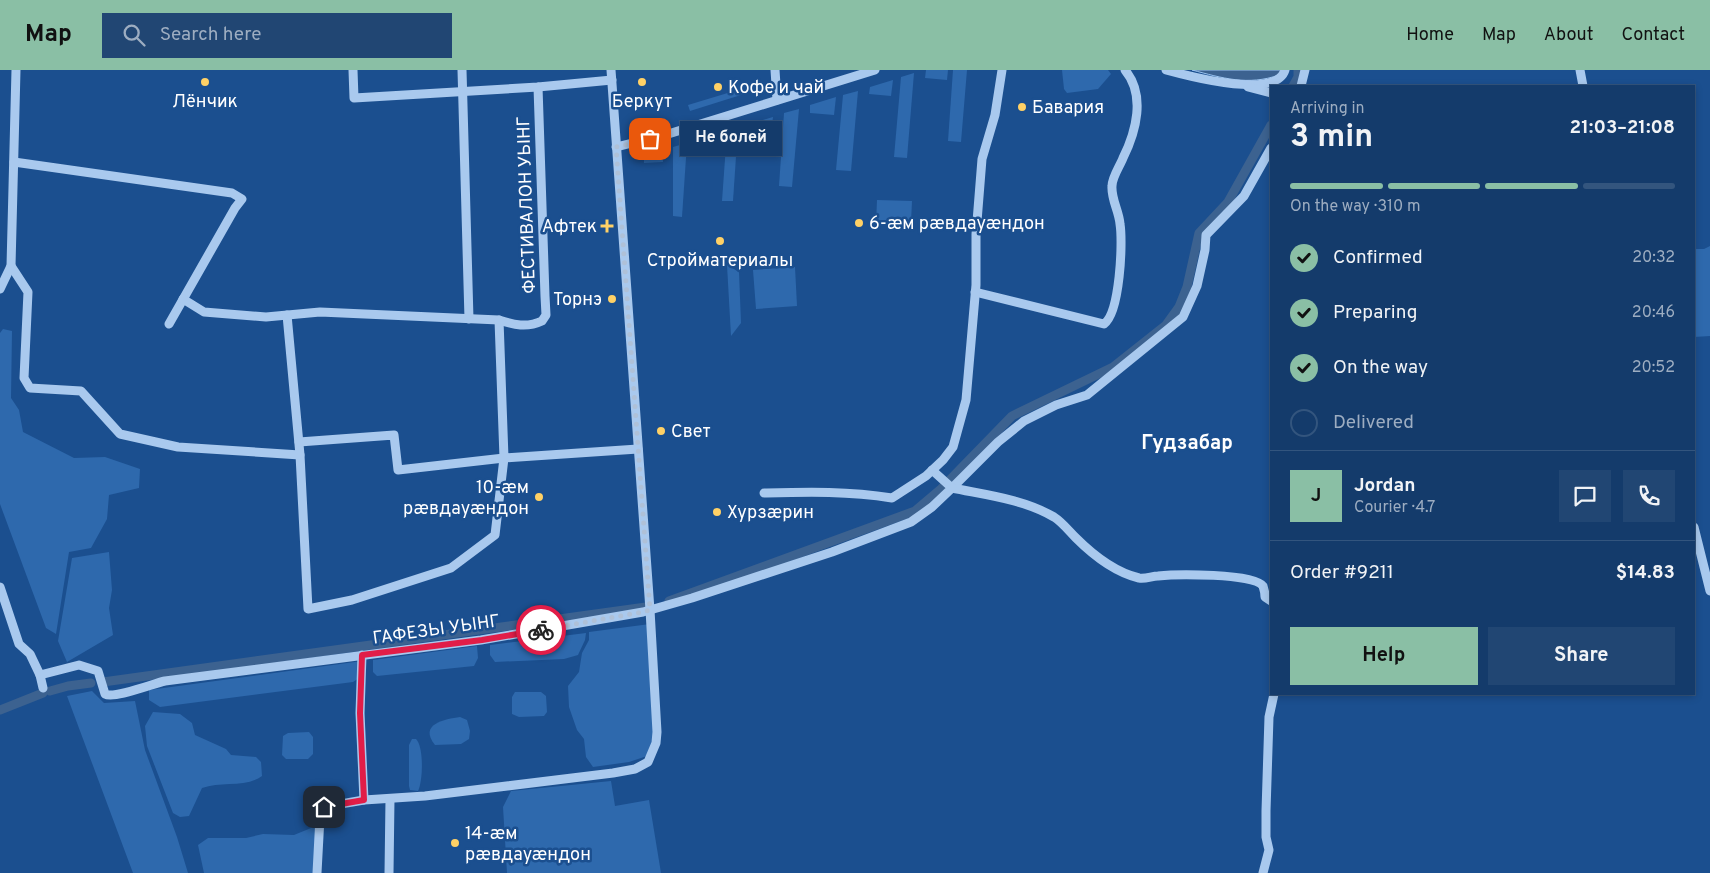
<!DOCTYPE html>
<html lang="en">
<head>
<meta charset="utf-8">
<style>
  body { margin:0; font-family:Overpass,sans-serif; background:#214673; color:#f1f3f6; height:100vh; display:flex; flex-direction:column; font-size:19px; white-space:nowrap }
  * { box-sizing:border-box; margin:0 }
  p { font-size:16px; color:#9dadc1 }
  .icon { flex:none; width:28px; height:28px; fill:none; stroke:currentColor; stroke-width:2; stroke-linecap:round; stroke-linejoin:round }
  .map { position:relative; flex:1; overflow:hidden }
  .panel { position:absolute; left:1270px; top:15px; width:425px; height:610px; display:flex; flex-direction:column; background:#143b6b; border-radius:0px; box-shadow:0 2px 8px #0003,0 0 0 1px #33557e }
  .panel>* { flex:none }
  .pin { position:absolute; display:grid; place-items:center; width:42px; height:42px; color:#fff; margin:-21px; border-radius:10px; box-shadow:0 2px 8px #0006 }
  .courier { position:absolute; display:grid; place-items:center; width:50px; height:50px; margin:-25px; border:4px solid #e11d48; border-radius:50%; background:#fff; color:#222; box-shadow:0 1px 6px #0007 }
  .bubble { position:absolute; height:35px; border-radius:0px; background:#143b6b; box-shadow:0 2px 8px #0003,0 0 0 1px #33557e; font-size:16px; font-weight:700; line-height:35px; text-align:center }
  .head em { font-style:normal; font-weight:700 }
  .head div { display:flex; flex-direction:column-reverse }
  .head { display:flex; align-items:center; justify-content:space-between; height:85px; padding:0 20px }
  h1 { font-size:32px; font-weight:700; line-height:38px }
  .bar { display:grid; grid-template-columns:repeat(4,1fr); gap:8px 5px; align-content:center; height:60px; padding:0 20px }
  .bar i { height:6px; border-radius:4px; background:#33557e }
  .bar .selected { background:#8abfa5 }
  .bar p { grid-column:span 4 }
  .line { display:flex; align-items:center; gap:12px; padding:0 20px; border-top:1px solid #33557e }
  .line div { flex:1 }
  .round { display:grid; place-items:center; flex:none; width:52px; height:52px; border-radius:0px; background:#214673 }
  ol { padding:0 20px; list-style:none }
  li { display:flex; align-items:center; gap:15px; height:55px }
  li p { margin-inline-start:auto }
  li .icon { padding:5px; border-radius:50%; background:#8abfa5; color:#111; stroke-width:4 }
  li:last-child { color:#9dadc1 }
  li i { width:28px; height:28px; border:2px solid #33557e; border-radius:50% }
  .primary-button { display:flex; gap:10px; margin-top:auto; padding:10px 20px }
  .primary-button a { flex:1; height:58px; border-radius:0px; background:#8abfa5; color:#111; font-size:20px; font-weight:700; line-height:58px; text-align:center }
  .primary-button a+a { background:#214673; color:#f1f3f6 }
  header { display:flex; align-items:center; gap:30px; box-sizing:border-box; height:70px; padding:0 25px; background:#8abfa5; color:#111 }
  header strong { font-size:24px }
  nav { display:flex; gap:28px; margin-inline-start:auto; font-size:18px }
  .search { width:350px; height:45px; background:#214673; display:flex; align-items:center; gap:12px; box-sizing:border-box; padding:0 18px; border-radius:0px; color:#9dadc1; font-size:19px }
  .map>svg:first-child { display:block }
  .green { fill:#2e69ad }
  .water { fill:#3c6290; stroke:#9cc4f0 }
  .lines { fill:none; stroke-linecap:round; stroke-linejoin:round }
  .canal { stroke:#3c6290; stroke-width:9 }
  .minor { stroke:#a9c9ee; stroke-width:9 }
  .done { stroke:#afc1d8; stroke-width:5; stroke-dasharray:0 9 }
  .route { stroke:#e11d48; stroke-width:6 }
  .poi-dot { fill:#ffd166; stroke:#1b4f8f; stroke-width:2 }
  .labels { text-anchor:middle; stroke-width:5; stroke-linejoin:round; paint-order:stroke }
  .poi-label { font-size:18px; fill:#fff; stroke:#1b4f8f; text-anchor:start }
  .street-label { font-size:18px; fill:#fff; stroke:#1b4f8f }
  .quarter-label { font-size:20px; font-weight:bold; fill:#fff; stroke:#1b4f8f }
</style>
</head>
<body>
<header>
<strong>Map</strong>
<div class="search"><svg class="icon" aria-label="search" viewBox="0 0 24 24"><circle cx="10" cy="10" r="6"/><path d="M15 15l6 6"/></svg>Search here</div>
<nav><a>Home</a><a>Map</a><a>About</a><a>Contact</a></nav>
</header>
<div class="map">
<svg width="1710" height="803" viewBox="0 0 1710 803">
  <rect width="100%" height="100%" fill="#1b4f8f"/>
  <g class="green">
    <polygon points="926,0 948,0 947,10 925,8"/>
    <polygon points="953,0 967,0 961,72 948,71"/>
    <polygon points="1062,0 1108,0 1111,4 1098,19 1067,23 1064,19"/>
    <polygon points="914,3 907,88 894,87 901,7"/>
    <polygon points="893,10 891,26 869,24 870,17"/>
    <polygon points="764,12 766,17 690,41 688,35"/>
    <polygon points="858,21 851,101 836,100 843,25"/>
    <polygon points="836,27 834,45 810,43 810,35"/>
    <polygon points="799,39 792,117 779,116 784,43"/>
    <polygon points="773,47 771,62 749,61 750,54"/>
    <polygon points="738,57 733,131 722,131 727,61"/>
    <polygon points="717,64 716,80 698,78 699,69"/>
    <polygon points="687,73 682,147 673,146 673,77"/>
    <polygon points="662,81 663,92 644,93 644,87"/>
    <polygon points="877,130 912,131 911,152 876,154"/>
    <polygon points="1710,176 1710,266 1694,267 1694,179 1704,179"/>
    <polygon points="727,195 739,202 741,253 731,266"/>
    <polygon points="795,197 797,236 756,239 753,200"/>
    <polygon points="3,259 12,261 11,328 19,340 23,362 74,388 105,387 140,399 139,418 109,425 107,449 91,478 69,482 56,564 46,558 0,434 0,263"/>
    <polygon points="109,482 112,520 109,538 113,565 67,592 58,571 72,488"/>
    <polygon points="650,554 661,663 647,686 629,692 593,697 586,687 584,669 577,660 569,637 568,616 579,602 582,583 589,570 589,562"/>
    <polygon points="586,563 585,570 578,585 564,589 495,592 490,585 490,575"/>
    <polygon points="477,576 478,588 474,596 377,606 373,602 373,590"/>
    <polygon points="362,591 362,606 353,612 160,637 149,630 149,620"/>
    <polygon points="92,621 104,633 135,631 145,680 177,767 188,803 133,803 67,626"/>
    <polygon points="515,622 541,622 546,626 547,642 544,646 519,647 512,644 512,627"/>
    <path d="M153 642 180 644 192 653 195 665 226 679 231 685 256 687 261 692 262 706C246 718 221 711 202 718L189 746 180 747 173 743 147 676 145 656Z"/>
    <path d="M460 647 467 650 470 661 469 669 461 674 435 675C418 654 445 649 460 647Z"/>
    <polygon points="309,662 313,667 313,684 308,689 286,689 282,685 283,666 288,663"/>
    <path d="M412 669H416C424 677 423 711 418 721L410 720 409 716V675Z"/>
    <polygon points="611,711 615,736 649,730 661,803 507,803 503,737 511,721"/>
    <polygon points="316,756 318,803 204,803 198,775 208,768 246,768 263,764 294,765"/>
  </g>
  <path class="water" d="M1192 0H1282L1279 5C1248 16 1222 8 1192 0Z"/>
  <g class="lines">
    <g class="canal">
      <polyline points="1293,16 1298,7 1298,0"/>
      <polyline points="669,531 915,441 941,419 1012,346 1113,297 1166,255 1179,237 1187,217 1199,163 1228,132 1271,55"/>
      <polyline points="103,612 646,537"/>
      <polyline points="50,621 68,616 91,613"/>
      <polyline points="0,640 43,623"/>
    </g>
    <g class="minor">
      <polyline points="353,0 354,28 538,17 612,10"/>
      <polyline points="462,0 469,249"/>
      <polyline points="775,0 777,30"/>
      <path d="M1166 0C1188 6 1276 30 1285 0"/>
      <polyline points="1580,0 1583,16"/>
      <polyline points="1301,16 1305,0"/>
      <polyline points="1248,17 1271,23"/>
      <polyline points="616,77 665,65 875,0"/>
      <polyline points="14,92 232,123 242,129 235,138 169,254"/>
      <polyline points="11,196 28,222 24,308 30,318 81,321 120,364 178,377 300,385"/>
      <polyline points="0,219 11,196 16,0"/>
      <path d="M975 222 1104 254C1120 243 1123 172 1120 154 1119 141 1111 129 1112 116 1112 107 1120 96 1123 88 1136 62 1146 25 1125 0"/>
      <path d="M183 229 204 242 266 247 320 242 499 250C514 255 527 258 542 251L546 245 545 226 538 17"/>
      <polyline points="287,245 300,385 308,539 352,530 451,498 495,465 504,388 499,250"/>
      <polyline points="299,372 394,365 398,400 504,388 638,379"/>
      <polyline points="952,418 998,372 1024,351 1056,335 1087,325 1183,247 1197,216 1205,180 1206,165 1244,126 1271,78"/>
      <path d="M952 418C986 425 1023 429 1054 447 1062 452 1069 461 1076 468 1094 486 1114 502 1139 508 1146 509 1152 506 1158 506 1175 504 1254 503 1263 516 1264 519 1265 524 1265 527L1271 531"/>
      <path d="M764 423C809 422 847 421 892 428L926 406 943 390 953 377 966 330 976 215V164L982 89 995 45 1002 0"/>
      <polyline points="1694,457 1710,521"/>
      <polyline points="0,517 19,574 30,584 40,605"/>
      <polyline points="362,585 360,643 364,730"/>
      <path d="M43 618 40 605 79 595 98 601 105 624C114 629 152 614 165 611L481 570 643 542 692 528 832 482 911 452 932 437 952 418 932 400"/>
      <polyline points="317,803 320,747 323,737 364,730 425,726 613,703 635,699 648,692 656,673 657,662 650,540 611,0"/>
      <polyline points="389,803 390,729"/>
      <polyline points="1263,803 1269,780 1266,767 1266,741 1269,647 1274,624"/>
    </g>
  </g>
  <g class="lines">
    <polyline class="done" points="541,560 643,542 650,540 616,77 650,69"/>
    <polyline class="route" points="324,737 364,730 360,643 362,585 482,570 541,560"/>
  </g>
  <g class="poi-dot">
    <circle cx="205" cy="12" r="5"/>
    <circle cx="642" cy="12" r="5"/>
    <circle cx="718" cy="17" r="5"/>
    <circle cx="1022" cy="37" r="5"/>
    <circle cx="859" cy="153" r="5"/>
    <path d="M604.5 148.5h5v5h5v5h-5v5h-5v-5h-5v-5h5z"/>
    <circle cx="720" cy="171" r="5"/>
    <circle cx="612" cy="229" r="5"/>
    <circle cx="661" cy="361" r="5"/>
    <circle cx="539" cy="427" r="5"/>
    <circle cx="717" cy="442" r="5"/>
    <circle cx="455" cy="773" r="5"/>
  </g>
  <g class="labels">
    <g class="poi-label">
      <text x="728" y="23">Кофе и чай</text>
      <text x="205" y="37" text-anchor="middle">Лёнчик</text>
      <text x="642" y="37" text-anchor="middle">Беркут</text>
      <text x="1032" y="43">Бавария</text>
      <text x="869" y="159">6-æм рӕвдауӕндон</text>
      <text x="597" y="162" text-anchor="end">Афтек</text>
      <text x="720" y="196" text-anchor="middle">Стройматериалы</text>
      <text x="602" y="235" text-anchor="end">Торнэ</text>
      <text x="671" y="367">Свет</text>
      <text x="529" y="423" text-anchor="end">10-æм<tspan x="529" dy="21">рӕвдауӕндон</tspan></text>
      <text x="727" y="448">Хурзæрин</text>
      <text x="465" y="769">14-æм<tspan x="465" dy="21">рӕвдауӕндон</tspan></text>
    </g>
    <g class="street-label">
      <text transform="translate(526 135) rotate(-92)" y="6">ФЕСТИВАЛОН УЫНГ</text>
      <text transform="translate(436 559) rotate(-8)" y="6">ГАФЕЗЫ УЫНГ</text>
    </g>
    <g class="quarter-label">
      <text x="1187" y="379">Гудзабар</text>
    </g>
  </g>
</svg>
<div class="pin" style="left:650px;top:69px;background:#ea580c"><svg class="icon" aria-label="bag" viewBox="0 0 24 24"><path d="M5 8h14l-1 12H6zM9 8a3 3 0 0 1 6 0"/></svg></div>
<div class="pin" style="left:324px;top:737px;background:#1f2937"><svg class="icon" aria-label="home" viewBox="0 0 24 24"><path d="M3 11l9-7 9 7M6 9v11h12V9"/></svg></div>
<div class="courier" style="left:541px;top:560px"><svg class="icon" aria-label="bike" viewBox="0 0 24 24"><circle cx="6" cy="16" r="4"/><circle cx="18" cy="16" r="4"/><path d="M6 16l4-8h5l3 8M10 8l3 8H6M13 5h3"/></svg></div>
<div class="bubble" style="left:680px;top:51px;width:102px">Не болей</div>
<section class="panel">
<div class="head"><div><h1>3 min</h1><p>Arriving in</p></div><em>21:03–21:08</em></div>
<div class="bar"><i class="selected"></i><i class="selected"></i><i class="selected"></i><i></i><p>On the way · 310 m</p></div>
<ol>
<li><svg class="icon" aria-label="check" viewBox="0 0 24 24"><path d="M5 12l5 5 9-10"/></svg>Confirmed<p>20:32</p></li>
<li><svg class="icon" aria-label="check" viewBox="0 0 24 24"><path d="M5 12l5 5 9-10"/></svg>Preparing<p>20:46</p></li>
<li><svg class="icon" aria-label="check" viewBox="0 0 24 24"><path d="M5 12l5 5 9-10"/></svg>On the way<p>20:52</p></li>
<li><i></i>Delivered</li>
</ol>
<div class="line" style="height:90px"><b class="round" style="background:#8abfa5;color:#111">J</b><div><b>Jordan</b><p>Courier · 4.7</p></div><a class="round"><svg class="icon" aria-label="chat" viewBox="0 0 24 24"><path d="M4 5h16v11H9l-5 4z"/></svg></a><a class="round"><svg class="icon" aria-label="phone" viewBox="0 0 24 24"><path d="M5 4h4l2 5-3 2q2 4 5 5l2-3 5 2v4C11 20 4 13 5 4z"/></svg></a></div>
<div class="line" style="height:65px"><div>Order #9211</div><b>$14.83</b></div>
<div class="primary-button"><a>Help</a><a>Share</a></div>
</section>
</div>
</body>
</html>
